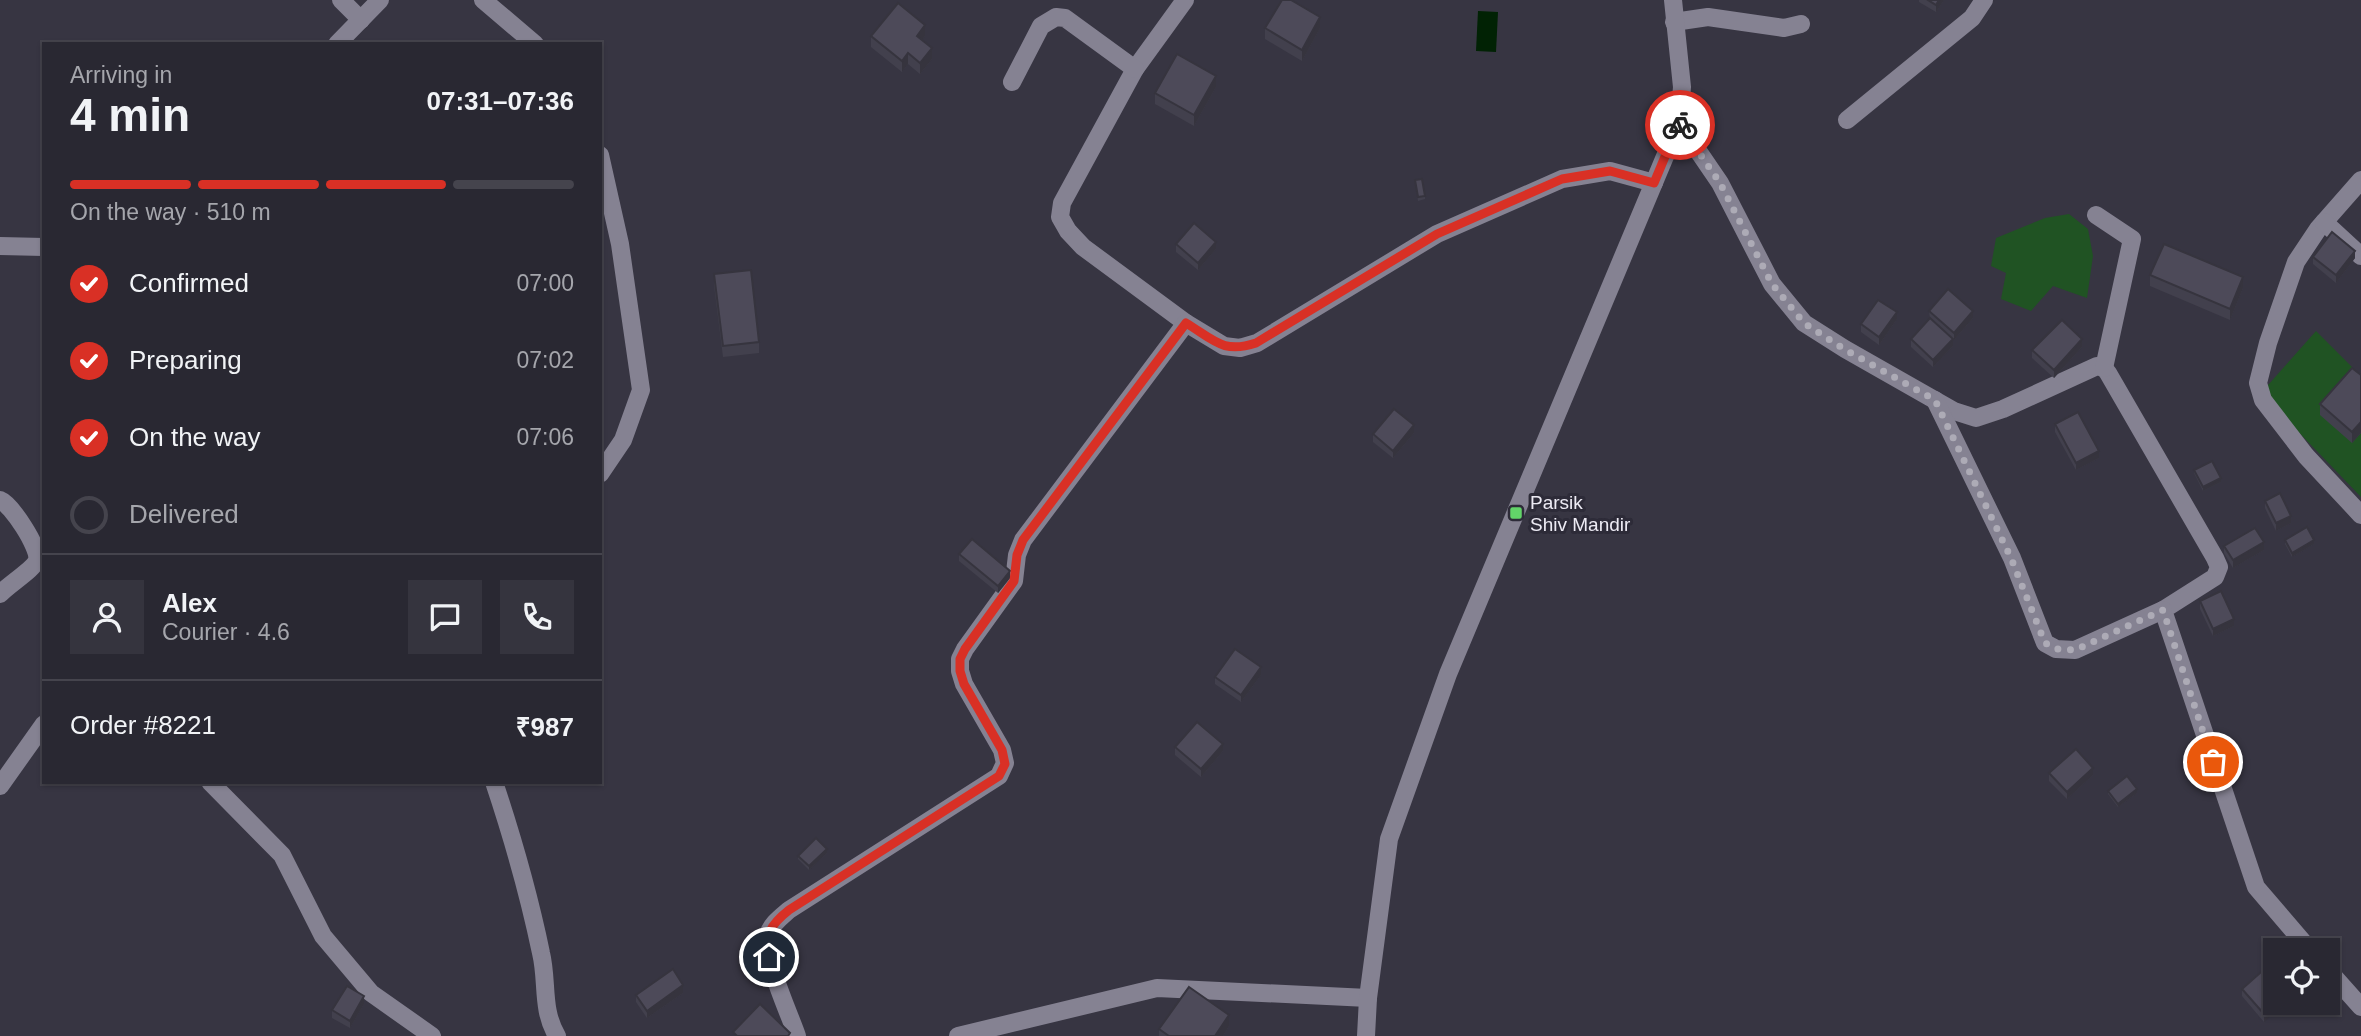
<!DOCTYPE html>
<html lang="en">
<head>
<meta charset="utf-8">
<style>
  body { margin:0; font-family:Helvetica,sans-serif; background:#35343e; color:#f1f3f6; height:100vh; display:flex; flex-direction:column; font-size:26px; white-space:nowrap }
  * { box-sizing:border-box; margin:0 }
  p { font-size:23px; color:#a5a6ac }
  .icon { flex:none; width:38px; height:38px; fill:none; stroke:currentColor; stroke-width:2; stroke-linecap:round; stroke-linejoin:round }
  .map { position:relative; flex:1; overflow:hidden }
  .side { position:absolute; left:42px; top:42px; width:560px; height:742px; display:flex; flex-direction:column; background:#292832; border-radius:0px; box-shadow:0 2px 5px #0004,0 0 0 2px #45444d }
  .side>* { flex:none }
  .buttons { position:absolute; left:2263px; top:938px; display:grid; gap:14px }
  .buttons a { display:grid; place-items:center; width:77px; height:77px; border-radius:0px; background:#292832; box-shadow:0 2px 5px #0004,0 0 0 2px #45444d; font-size:35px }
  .pin { position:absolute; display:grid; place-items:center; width:60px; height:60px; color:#fff; margin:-30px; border:4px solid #fff; border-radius:50%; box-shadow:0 2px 7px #0007 }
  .courier { position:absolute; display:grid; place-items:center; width:70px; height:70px; margin:-35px; border:5px solid #d93025; border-radius:50%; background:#fff; color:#222; box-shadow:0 2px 9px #0007 }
  .head em { font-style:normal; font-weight:700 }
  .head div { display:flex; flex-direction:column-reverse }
  .head { display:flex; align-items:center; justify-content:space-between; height:119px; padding:0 28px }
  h1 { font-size:46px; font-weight:700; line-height:52px }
  .bar { display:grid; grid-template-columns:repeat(4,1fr); gap:10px 7px; align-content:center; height:84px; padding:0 28px }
  .bar i { height:9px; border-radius:5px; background:#45444d }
  .bar .active { background:#d93025 }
  .bar p { grid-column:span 4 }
  .line { display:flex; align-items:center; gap:18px; padding:0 28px; border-top:2px solid #45444d }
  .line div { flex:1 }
  .round { display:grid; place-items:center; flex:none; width:74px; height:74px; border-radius:0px; background:#35343e }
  ol { padding:0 28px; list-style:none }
  li { display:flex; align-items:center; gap:21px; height:77px }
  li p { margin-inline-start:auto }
  li .icon { padding:7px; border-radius:50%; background:#d93025; color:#fff; stroke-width:4 }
  li:last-child { color:#a5a6ac }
  li i { width:38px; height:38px; border:4px solid #45444d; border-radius:50% }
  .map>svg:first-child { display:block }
  .green { fill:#205323 }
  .water { fill:#012204 }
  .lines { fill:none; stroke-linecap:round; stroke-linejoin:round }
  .minor { stroke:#858292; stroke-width:18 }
  .wall { fill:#42404d }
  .shaded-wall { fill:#36343e }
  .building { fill:#4d4a59; stroke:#36343e; stroke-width:2 }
  .done { stroke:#adabb6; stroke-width:7; stroke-dasharray:0 12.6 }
  .route { stroke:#d93025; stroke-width:9 }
  .poi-dot { fill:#62d469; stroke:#2d2b38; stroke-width:2.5 }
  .labels { text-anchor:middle; stroke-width:6; stroke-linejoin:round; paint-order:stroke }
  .poi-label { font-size:19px; fill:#edebf4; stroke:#2d2b38; text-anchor:start }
</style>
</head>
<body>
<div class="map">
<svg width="2361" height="1036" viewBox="0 0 2361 1036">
  <rect width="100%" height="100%" fill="#373542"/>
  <g class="green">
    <polygon points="2069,214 2088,229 2093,256 2087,298 2053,286 2031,311 2001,299 2006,273 1991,266 1996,238 2045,218"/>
    <polygon points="2316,331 2361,376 2361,497 2261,393"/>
  </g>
  <polygon class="water" points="1478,11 1498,12 1496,52 1476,51"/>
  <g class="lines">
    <g class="minor">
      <polyline points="341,0 361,20"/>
      <polyline points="483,0 535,44"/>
      <polyline points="1185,0 1135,69 1062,203 1060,217 1068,231 1083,247 1186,323 1224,346 1240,348 1257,343 1437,234 1562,179 1610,171 1654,183"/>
      <polyline points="1674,22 1708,17 1784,28 1801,24"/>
      <polyline points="337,44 380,0"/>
      <polyline points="1012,82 1041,26 1056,17 1065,18 1135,69"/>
      <polyline points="1847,120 1972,18 1984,0"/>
      <polyline points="1679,123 1720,183 1772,284 1804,323 1845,349 1954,411 1976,418 2003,409 2097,366 2104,368 2108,373 2215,558 2219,567 2215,577 2163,610 2256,887 2310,950"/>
      <polyline points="600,155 620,244 641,390 623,440 600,474"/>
      <polyline points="2361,180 2318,229 2296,262 2268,343 2258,383 2263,400 2306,456 2361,515"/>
      <polyline points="2096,215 2132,239 2104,368"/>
      <polyline points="2324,222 2361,256"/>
      <polyline points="0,246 44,247"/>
      <polyline points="1935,400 2012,558 2045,643 2056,649 2075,650 2163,610"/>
      <path d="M0 500C11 504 40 548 37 560 34 569 8 585 0 594"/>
      <polyline points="210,782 282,855 323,936 371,993 432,1036"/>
      <path d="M494 782C513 839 529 895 541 953 548 982 541 1009 557 1036"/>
      <polyline points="0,786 44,724"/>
      <polyline points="2328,970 2361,1007"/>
      <path d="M797 1036C790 1015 762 955 768 935 771 924 781 917 789 910L999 776 1005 763 1002 750 964 684 960 671V659L965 649 1014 581 1017 555 1023 540 1186 323"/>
      <polyline points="958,1036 1157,988 1368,998"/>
      <polyline points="1366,1036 1368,998 1389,839 1448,674 1679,123 1682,87 1673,0"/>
    </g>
  </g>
  <g class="wall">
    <polygon points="1919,0 1944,0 1936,12 1919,2"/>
    <polygon points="1265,28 1320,28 1302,61 1265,39"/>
    <polygon points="871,36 925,36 922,40 932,59 920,74 908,64 902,72 871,47"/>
    <polygon points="1216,87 1194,126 1155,104 1155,93"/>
    <polygon points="1415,180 1425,196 1425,199 1418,201"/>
    <polygon points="1176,244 1216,249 1198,270 1176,252"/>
    <polygon points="2313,257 2355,258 2336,283 2313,264"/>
    <polygon points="714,274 759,342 759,353 723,357 714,285"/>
    <polygon points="2150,275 2243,288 2230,320 2150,286"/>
    <polygon points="1929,311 1973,318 1954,340 1953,339 1953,346 1933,367 1911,347 1911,339 1930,319"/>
    <polygon points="1897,319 1879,345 1861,332 1861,324"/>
    <polygon points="2082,347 2054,378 2032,358 2032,350"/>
    <polygon points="2361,375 2361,433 2352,443 2320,415 2320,404"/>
    <polygon points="2055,424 2099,458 2076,470 2055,432"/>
    <polygon points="1414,433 1393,458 1373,442 1373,434"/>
    <polygon points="2194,470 2221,482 2203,491 2194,473"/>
    <polygon points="2265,501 2291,523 2276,531 2265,508"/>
    <polygon points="2285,540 2314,544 2292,557 2285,544"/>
    <polygon points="2224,546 2264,550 2233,568 2224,553"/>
    <polygon points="959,554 1010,578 998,593 959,561"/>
    <polygon points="2200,601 2234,626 2213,636 2200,609"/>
    <polygon points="1261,675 1241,702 1215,684 1215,677"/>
    <polygon points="1175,747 1223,751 1201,777 1175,755"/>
    <polygon points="2049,773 2093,775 2067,799 2049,781"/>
    <polygon points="2108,791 2137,793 2118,807 2108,794"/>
    <polygon points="827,853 809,870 798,859 798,856"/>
    <polygon points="2269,965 2264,1022 2242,996 2242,989"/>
    <polygon points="683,993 647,1018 636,1002 636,995"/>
    <polygon points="364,1004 350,1028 332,1018 332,1010"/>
    <polygon points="1229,1026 1223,1036 1159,1036 1159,1029"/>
  </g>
  <g class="shaded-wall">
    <polygon points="1939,0 1944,0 1936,12 1936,5"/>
    <polygon points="1320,17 1320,28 1302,61 1302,50"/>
    <polygon points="925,25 925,36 917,47 917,36"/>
    <polygon points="932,48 932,59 920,74 920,63"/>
    <polygon points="908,53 908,64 902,72 902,61"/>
    <polygon points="1216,76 1216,87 1194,126 1194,115"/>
    <polygon points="1216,242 1216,249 1198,270 1198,263"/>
    <polygon points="2355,251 2355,258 2336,283 2336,275"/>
    <polygon points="2243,277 2243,288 2230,320 2230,309"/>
    <polygon points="1973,311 1973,318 1954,340 1954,333"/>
    <polygon points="1897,312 1897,319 1879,345 1879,337"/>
    <polygon points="1953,339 1953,346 1933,367 1933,360"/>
    <polygon points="2082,339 2082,347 2054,378 2054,370"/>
    <polygon points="2361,422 2361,433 2352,443 2352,432"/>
    <polygon points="1414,425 1414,433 1393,458 1393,451"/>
    <polygon points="2099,451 2099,458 2076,470 2076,463"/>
    <polygon points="2221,478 2221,482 2203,491 2203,487"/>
    <polygon points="2291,516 2291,523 2276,531 2276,523"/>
    <polygon points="2314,540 2314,544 2292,557 2292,553"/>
    <polygon points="2264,542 2264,550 2233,568 2233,560"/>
    <polygon points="1010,571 1010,578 998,593 998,586"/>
    <polygon points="2234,619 2234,626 2213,636 2213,629"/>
    <polygon points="1261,667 1261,675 1241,702 1241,695"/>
    <polygon points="1223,744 1223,751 1201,777 1201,769"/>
    <polygon points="2093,768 2093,775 2067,799 2067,792"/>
    <polygon points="2137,789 2137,793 2118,807 2118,804"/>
    <polygon points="827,849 827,853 809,870 809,866"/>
    <polygon points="683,985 683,993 647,1018 647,1011"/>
    <polygon points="364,996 364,1004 350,1028 350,1021"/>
    <polygon points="2277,1003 2285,1003 2264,1022 2264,1014"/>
    <polygon points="1229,1015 1229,1026 1223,1036 1215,1036"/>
  </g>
  <g class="building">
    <polygon points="1282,0 1291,0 1320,17 1302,50 1265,28"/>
    <polygon points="1928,0 1939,0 1936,5"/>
    <polygon points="898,3 925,25 917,36 932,48 920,63 908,53 902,61 871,36"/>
    <polygon points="1177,54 1216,76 1194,115 1155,93"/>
    <polygon points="1422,179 1425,196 1418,197 1415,180"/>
    <polygon points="1194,223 1216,242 1198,263 1176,244"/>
    <polygon points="2332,232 2355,251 2336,275 2313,257"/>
    <polygon points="2164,244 2243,277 2230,309 2150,275"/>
    <polygon points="751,270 759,342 723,346 714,274"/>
    <polygon points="1948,289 1973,311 1954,333 1929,311"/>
    <polygon points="1878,300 1897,312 1879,337 1861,324"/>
    <polygon points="1930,318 1953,339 1933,360 1911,339"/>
    <polygon points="2062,320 2082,339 2054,370 2032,350"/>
    <polygon points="2352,368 2361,375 2361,422 2352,432 2320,404"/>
    <polygon points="1394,409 1414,425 1393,451 1373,434"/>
    <polygon points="2078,412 2099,451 2076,463 2055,424"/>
    <polygon points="2212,461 2221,478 2203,487 2194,470"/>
    <polygon points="2280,493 2291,516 2276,523 2265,501"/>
    <polygon points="2307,527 2314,540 2292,553 2285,540"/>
    <polygon points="2255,528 2264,542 2233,560 2224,546"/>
    <polygon points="972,539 1010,571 998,586 959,554"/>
    <polygon points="2221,591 2234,619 2213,629 2200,601"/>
    <polygon points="1235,649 1261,667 1241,695 1215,677"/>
    <polygon points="1197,722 1223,744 1201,769 1175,747"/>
    <polygon points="2076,749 2093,768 2067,792 2049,773"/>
    <polygon points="2127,776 2137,789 2118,804 2108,791"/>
    <polygon points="816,838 827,849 809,866 798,856"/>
    <polygon points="2269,965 2275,972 2275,1003 2277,1003 2264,1014 2242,989"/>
    <polygon points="673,969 683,985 647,1011 636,995"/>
    <polygon points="347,986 364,996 350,1021 332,1010"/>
    <polygon points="1189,987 1229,1015 1215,1036 1169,1036 1159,1029"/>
    <polygon points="760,1004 790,1033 788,1036 737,1036 733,1032"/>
  </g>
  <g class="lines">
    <polyline class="done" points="1680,125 1720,183 1772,284 1804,323 1844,349 1935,400 2011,558 2045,643 2056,649 2075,650 2163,610 2213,762"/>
    <path class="route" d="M769 957C767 932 769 926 789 910L999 776 1005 764 1002 750 964 684 960 671V659L965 649 1014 581 1017 555 1023 540 1186 323C1214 340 1223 354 1256 343L1437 234 1562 179 1610 171 1654 183 1679 123 1680 125"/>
  </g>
  <rect class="poi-dot" x="1509" y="506" width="14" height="14" rx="3.5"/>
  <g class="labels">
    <g class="poi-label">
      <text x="1530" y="509">Parsik<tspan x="1530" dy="22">Shiv Mandir</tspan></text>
    </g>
  </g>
</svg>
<div class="buttons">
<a><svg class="icon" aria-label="locate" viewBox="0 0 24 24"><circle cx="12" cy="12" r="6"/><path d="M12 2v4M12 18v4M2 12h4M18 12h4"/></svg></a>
</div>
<div class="pin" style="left:2213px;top:762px;background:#ea580c"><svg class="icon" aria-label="bag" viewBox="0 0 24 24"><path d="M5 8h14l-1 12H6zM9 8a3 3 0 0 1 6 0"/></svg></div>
<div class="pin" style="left:769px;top:957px;background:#1f2937"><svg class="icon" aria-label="home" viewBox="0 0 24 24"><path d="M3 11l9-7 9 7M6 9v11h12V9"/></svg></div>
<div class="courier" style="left:1680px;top:125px"><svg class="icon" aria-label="bike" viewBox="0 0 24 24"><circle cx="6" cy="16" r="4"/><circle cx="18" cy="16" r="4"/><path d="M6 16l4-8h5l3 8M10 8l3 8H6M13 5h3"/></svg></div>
<section class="side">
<div class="head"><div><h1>4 min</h1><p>Arriving in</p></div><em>07:31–07:36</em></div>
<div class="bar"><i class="active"></i><i class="active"></i><i class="active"></i><i></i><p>On the way · 510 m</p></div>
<ol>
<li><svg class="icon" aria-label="check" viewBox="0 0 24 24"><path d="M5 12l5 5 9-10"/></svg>Confirmed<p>07:00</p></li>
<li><svg class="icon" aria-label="check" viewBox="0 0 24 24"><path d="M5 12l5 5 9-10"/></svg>Preparing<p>07:02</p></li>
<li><svg class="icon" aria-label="check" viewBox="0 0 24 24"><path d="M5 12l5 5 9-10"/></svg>On the way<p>07:06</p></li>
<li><i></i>Delivered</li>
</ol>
<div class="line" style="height:126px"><a class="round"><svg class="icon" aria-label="person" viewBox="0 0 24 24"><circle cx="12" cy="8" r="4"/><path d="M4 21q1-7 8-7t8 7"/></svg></a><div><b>Alex</b><p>Courier · 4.6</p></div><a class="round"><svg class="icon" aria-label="chat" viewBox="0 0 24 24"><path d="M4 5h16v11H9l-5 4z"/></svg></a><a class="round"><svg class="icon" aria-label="phone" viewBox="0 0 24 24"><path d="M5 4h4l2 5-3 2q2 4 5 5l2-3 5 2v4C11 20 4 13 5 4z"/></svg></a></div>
<div class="line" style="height:91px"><div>Order #8221</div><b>₹987</b></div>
</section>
</div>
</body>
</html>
